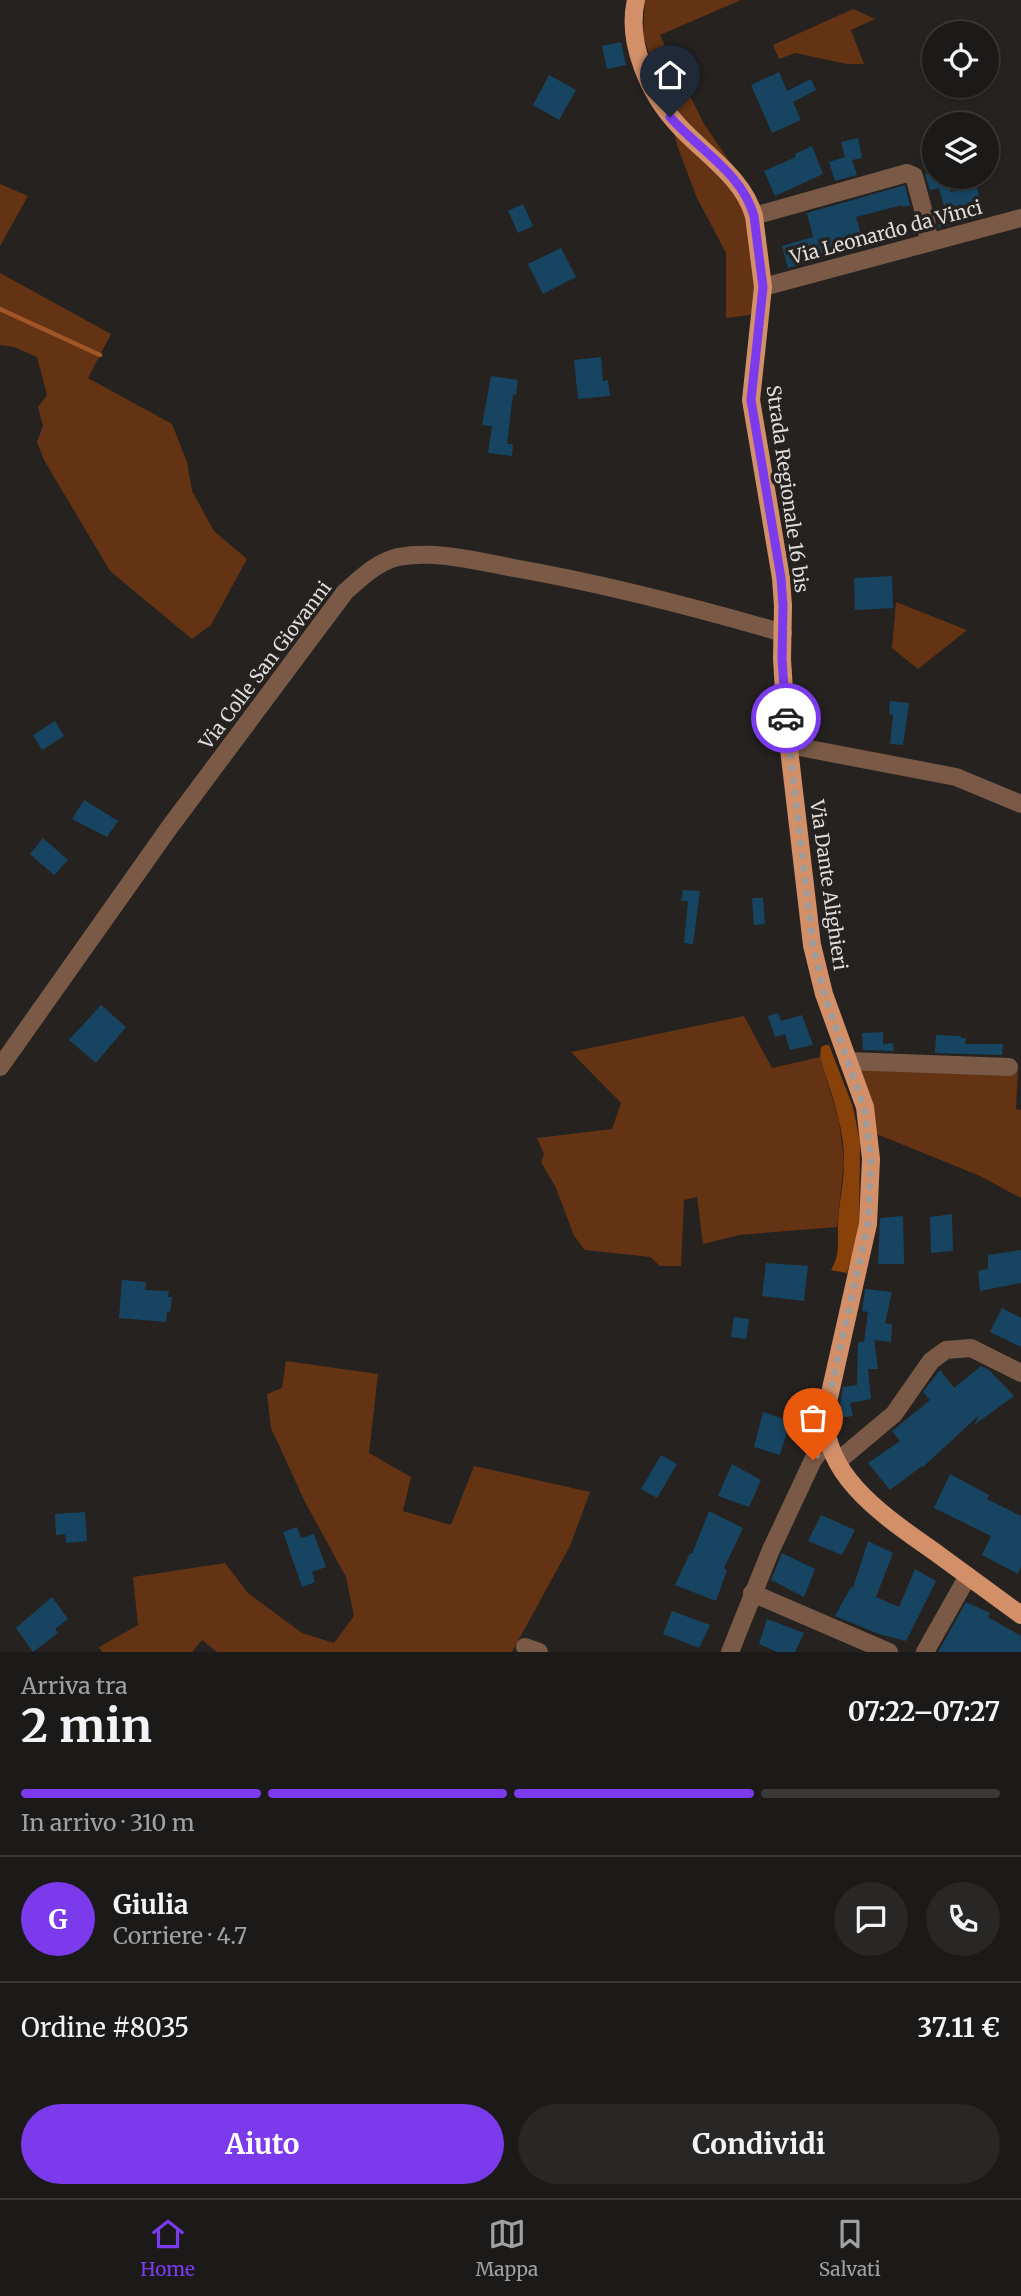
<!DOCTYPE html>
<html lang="it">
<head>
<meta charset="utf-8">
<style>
  body { margin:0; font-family:Merriweather,serif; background:#292725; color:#f1f3f6; height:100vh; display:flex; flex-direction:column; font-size:26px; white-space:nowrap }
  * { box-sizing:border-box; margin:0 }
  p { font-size:23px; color:#a0a1a2 }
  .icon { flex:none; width:38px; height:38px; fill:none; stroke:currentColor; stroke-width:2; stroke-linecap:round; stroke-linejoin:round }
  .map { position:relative; height:1652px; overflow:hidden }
  .details { display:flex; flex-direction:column; background:#1c1a18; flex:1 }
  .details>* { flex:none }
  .tools { position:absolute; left:922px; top:21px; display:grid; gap:14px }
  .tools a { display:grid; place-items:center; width:77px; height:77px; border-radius:50%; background:#1c1a18; box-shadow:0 2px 5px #0004,0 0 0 2px #3a3837; font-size:35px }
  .pin { position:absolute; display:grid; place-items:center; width:60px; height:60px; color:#fff; margin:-72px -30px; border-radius:50% 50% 50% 0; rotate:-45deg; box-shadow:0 0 7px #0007 }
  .pin .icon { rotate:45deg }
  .courier { position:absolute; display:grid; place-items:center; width:70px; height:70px; margin:-35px; border:5px solid #7c3aed; border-radius:50%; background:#fff; color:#222; box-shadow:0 2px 9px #0007 }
  .headline em { font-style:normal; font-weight:700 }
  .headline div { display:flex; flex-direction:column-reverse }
  .headline { display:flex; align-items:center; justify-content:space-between; height:119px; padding:0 21px }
  h1 { font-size:46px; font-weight:700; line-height:52px }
  .bar { display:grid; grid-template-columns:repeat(4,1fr); gap:10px 7px; align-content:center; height:84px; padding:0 21px }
  .bar i { height:9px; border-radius:5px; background:#3a3837 }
  .bar .current { background:#7c3aed }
  .bar p { grid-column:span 4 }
  .line { display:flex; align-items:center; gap:18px; padding:0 21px; border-top:2px solid #3a3837 }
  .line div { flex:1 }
  .round { display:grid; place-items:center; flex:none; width:74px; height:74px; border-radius:37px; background:#292725 }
  .action { display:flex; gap:14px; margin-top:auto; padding:14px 21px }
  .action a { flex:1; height:80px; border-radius:42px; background:#7c3aed; color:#fff; font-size:28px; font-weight:700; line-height:80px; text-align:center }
  .action a+a { background:#292725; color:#f1f3f6 }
  .tab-bar { display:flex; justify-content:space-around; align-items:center; height:98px; border-top:2px solid #3a3837; background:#1c1a18; font-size:19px; color:#a0a1a2 }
  .tab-bar a { display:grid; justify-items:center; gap:4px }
  .tab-bar .current { color:#7c3aed }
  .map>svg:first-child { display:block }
  .green { fill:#633313 }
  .forest { fill:#884109 }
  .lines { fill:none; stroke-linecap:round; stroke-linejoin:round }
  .stream { stroke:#a05626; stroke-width:4.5 }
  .building { fill:#174561 }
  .minor { stroke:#7a5a47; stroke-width:18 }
  .major { stroke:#d28f68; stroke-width:18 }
  .done { stroke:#9e9c9a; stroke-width:7; stroke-dasharray:0 12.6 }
  .route { stroke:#7c3aed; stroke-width:9 }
  .labels { text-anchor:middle; stroke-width:7; stroke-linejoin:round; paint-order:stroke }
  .street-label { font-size:19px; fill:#dfdddb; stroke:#252220 }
</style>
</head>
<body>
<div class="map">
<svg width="1021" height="1652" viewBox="0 0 1021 1652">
  <rect width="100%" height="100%" fill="#252220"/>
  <g class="green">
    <polygon points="645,0 741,0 660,35 704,124 737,172 769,293 750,315 726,318 726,253 697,198 678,148 674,133 677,113 655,70 643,36"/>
    <polygon points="853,9 875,19 851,30 864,64 847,64 795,53 779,59 773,45"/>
    <polygon points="0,184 28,196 0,246"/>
    <polygon points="0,273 111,334 88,378 172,424 187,462 192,491 214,531 247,559 211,625 192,639 110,571 44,460 37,442 43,426 38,407 47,395 37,357 14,347 0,345"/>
    <polygon points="896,602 967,630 918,669 892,648"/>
    <polygon points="744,1016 772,1068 820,1057 839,1121 844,1161 837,1227 739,1235 703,1244 697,1197 684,1200 681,1266 660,1266 650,1257 585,1250 574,1236 556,1188 541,1162 544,1154 537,1138 612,1129 621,1103 571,1052"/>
    <polygon points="855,1069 1018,1070 1016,1109 1021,1110 1021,1198 980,1176 874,1133"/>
    <polygon points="286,1361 378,1374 369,1453 411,1477 403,1511 451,1525 474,1466 590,1492 570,1546 512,1652 217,1652 202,1640 192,1652 102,1652 99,1647 138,1625 133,1577 225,1563 248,1593 302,1633 334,1643 354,1616 346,1577 305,1502 271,1428 267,1394 282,1388"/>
  </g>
  <path class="forest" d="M825 1045H829L853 1107 860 1142 859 1233 847 1273 831 1270C841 1253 837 1241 838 1223 839 1203 844 1183 844 1163 845 1127 830 1091 820 1057L821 1047Z"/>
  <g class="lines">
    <polyline class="stream" points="0,309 100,355"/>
  </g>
  <g class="building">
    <polygon points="621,42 626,65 607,69 602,46"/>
    <polygon points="779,72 787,91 811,79 816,90 793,102 801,120 772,133 751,85"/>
    <polygon points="549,75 576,90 559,120 533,105"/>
    <polygon points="858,138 862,158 852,160 857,175 835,181 829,162 845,157 841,142"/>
    <polygon points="812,146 823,174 775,196 764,171 796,157 795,154"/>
    <polygon points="934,172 934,177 967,177 968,180 949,185 951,192 976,185 983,209 958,215 960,223 939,228 938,224 948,221 939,188 930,190 925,174"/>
    <polygon points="905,185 910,205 903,207 902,205 856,217 865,248 788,268 782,246 813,237 807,213"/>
    <polygon points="523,204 533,226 518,233 508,211"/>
    <polygon points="561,248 576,277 543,294 528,264"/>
    <polygon points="601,357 603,381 608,380 610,396 578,399 574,360"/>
    <polygon points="491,376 518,380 516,395 513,394 507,444 513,444 512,456 488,453 492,426 482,425"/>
    <polygon points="892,576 893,608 855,610 854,578"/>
    <polygon points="890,701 909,703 903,745 890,744 893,715 889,714"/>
    <polygon points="55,721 64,736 42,750 33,735"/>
    <polygon points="84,800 118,821 107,837 72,819"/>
    <polygon points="43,838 68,860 54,875 30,854"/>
    <polygon points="683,890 700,891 693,944 684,943 688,901 681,901"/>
    <polygon points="752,898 763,898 765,924 754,925"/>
    <polygon points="101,1005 126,1027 96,1063 69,1040"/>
    <polygon points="778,1013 781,1021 802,1015 813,1045 790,1050 785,1034 775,1037 768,1016"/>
    <polygon points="883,1032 883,1044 893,1043 894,1051 863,1050 862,1033"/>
    <polygon points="936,1035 961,1036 961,1038 966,1038 965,1044 1003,1044 1002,1055 935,1053"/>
    <polygon points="952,1214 953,1251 931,1253 930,1217"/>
    <polygon points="903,1216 904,1264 878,1264 880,1218"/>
    <polygon points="1021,1250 1021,1283 980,1291 978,1271 988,1269 988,1255"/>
    <polygon points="766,1263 808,1266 804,1301 762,1296"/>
    <polygon points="122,1280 146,1282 145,1290 169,1291 168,1297 172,1297 170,1312 167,1312 166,1322 119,1318"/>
    <polygon points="865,1289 892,1292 885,1323 892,1324 891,1342 874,1340 878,1369 868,1369 871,1399 850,1403 853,1416 838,1418 843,1387 857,1385 858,1342 864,1342 868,1312 862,1311"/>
    <polygon points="1002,1308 1021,1318 1021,1347 990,1332"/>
    <polygon points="734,1317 749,1319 746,1339 731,1337"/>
    <polygon points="981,1366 989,1370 1014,1396 974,1425 979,1415 923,1467 922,1466 890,1490 868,1463 900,1441 892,1431 930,1400 923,1392 940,1370 954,1388"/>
    <polygon points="763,1412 790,1421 780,1455 754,1447"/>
    <polygon points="661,1455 677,1464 657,1498 641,1489"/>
    <polygon points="732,1464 761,1480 749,1507 718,1496"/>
    <polygon points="950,1474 989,1495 987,1499 1021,1516 1021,1566 1018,1574 982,1555 991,1536 934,1508"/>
    <polygon points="709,1511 743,1528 724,1568 727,1570 716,1601 675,1585 690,1553 692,1554"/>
    <polygon points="85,1512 87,1541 66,1543 65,1534 56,1535 55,1514"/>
    <polygon points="821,1515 855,1530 842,1555 808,1541"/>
    <polygon points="297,1527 301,1538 314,1534 326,1567 312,1572 315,1582 302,1587 283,1532"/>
    <polygon points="868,1541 893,1553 876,1597 899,1607 915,1569 936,1581 906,1641 879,1634 835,1616 851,1587 853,1588"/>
    <polygon points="782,1553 815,1569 804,1597 771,1580"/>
    <polygon points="52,1597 68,1619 55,1629 58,1633 33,1652 16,1628"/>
    <polygon points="966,1602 990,1613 988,1617 1021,1636 1021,1652 938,1652"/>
    <polygon points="672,1611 710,1625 699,1648 663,1634"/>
    <polygon points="767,1619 804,1633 795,1652 777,1652 759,1644"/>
  </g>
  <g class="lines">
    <g class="minor">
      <polyline points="754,216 907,173 914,176 927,224 928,243"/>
      <polyline points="763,287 1021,218"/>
      <polyline points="789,745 956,777 1021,804"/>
      <polyline points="848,1061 1009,1067"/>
      <path d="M0 1067 169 828 345 592C361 578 377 562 398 557 436 550 476 561 514 568 605 584 694 607 783 633"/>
      <polyline points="838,1461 894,1414 931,1361 946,1350 971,1348 1021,1373"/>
      <polyline points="752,1593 889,1652"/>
      <polyline points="525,1647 539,1652"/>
      <polyline points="730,1652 770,1552 813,1460 828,1440"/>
      <polyline points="925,1652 968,1576"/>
    </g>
    <path class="major" d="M636 0C626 42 649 94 678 125 704 154 743 177 754 216L763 287 751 400 781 578 783 606 782 659 786 723 812 945 824 994 865 1107 871 1159 868 1224 826 1411C820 1478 892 1521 939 1555 966 1575 994 1595 1021 1615"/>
  </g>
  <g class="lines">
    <polyline class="done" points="786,718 813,945 824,994 864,1107 871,1159 868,1224 826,1411 825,1426 828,1440 813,1460"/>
    <path class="route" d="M670 117C698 149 742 173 754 216L763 287 751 400 781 578 783 606 782 659 786 718"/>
  </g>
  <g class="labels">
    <g class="street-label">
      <text transform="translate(886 232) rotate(-15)" y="7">Via Leonardo da Vinci</text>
      <text transform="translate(788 489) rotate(82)" y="7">Strada Regionale 16 bis</text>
      <text transform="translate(265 665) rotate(-53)" y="7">Via Colle San Giovanni</text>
      <text transform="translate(829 885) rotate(82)" y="7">Via Dante Alighieri</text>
    </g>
  </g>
</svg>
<div class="tools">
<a><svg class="icon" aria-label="locate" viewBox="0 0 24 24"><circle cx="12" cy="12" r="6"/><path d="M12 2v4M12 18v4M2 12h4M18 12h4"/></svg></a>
<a><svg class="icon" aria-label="layers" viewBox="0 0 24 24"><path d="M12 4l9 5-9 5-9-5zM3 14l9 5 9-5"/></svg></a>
</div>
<div class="pin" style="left:813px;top:1460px;background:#ea580c"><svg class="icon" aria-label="bag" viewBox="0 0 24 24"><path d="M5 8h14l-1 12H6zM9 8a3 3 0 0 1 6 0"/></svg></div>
<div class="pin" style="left:670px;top:117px;background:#1f2937"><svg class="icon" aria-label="home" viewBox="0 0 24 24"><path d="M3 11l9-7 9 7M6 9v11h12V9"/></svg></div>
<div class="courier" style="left:786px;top:718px"><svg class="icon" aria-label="car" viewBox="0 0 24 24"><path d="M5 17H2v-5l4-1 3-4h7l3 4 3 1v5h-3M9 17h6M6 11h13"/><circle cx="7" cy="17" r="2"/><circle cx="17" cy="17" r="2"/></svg></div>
</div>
<section class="details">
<div class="headline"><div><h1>2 min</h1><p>Arriva tra</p></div><em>07:22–07:27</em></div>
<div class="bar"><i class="current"></i><i class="current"></i><i class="current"></i><i></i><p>In arrivo · 310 m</p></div>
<div class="line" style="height:126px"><b class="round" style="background:#7c3aed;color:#fff">G</b><div><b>Giulia</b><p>Corriere · 4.7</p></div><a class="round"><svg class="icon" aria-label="chat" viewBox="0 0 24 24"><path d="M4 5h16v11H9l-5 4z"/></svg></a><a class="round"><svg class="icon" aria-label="phone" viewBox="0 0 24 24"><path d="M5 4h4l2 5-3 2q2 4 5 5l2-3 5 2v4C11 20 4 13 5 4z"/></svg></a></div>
<div class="line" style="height:91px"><div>Ordine #8035</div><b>37.11 €</b></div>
<div class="action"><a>Aiuto</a><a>Condividi</a></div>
</section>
<nav class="tab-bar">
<a class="current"><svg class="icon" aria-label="home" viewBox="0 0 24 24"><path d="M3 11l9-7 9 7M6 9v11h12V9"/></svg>Home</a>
<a><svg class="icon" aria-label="map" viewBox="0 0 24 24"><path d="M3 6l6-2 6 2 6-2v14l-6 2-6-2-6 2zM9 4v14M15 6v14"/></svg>Mappa</a>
<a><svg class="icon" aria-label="saved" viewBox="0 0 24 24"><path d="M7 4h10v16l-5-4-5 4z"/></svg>Salvati</a>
</nav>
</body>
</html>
